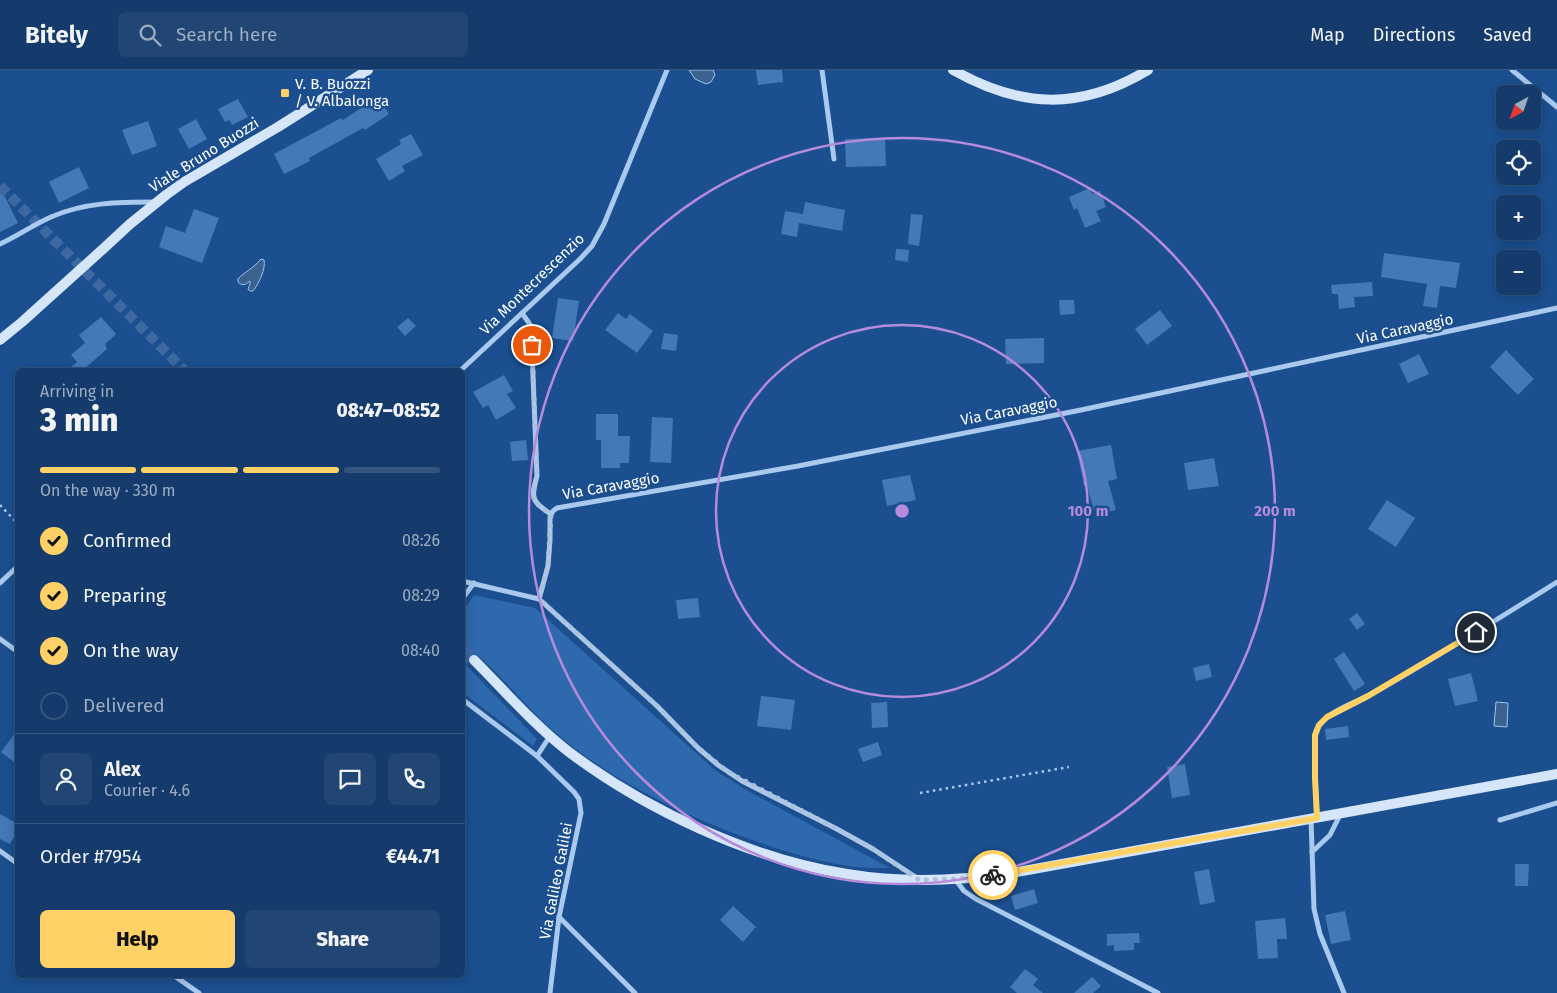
<!DOCTYPE html>
<html lang="en">
<head>
<meta charset="utf-8">
<style>
  body { margin:0; font-family:"Fira Sans",sans-serif; background:#214673; color:#f1f3f6; height:100vh; display:flex; flex-direction:column; font-size:19px; white-space:nowrap }
  * { box-sizing:border-box; margin:0 }
  p { font-size:16px; color:#9dadc1 }
  .icon { flex:none; width:28px; height:28px; fill:none; stroke:currentColor; stroke-width:2; stroke-linecap:round; stroke-linejoin:round }
  .map { position:relative; flex:1; overflow:hidden }
  .drawer { position:absolute; left:15px; top:298px; width:450px; height:610px; display:flex; flex-direction:column; background:#143b6b; border-radius:8px; box-shadow:0 2px 12px #0003,0 0 0 1px #33557e }
  .drawer>* { flex:none }
  .needle { width:32px; rotate:220deg }
  .controls { position:absolute; left:1496px; top:15px; display:grid; gap:10px }
  .controls a { display:grid; place-items:center; width:45px; height:45px; border-radius:8px; background:#143b6b; box-shadow:0 2px 12px #0003,0 0 0 1px #33557e; font-size:25px }
  .pin { position:absolute; display:grid; place-items:center; width:42px; height:42px; color:#fff; margin:-21px; border:2px solid #fff; border-radius:50%; box-shadow:0 1px 5px #0007 }
  .courier { position:absolute; display:grid; place-items:center; width:50px; height:50px; margin:-25px; border:4px solid #ffd166; border-radius:50%; background:#fff; color:#222; box-shadow:0 1px 6px #0007 }
  .headline em { font-style:normal; font-weight:800 }
  .headline div { display:flex; flex-direction:column-reverse }
  .headline { display:flex; align-items:center; justify-content:space-between; height:85px; padding:0 25px }
  h1 { font-size:32px; font-weight:800; line-height:38px }
  .bar { display:grid; grid-template-columns:repeat(4,1fr); gap:8px 5px; align-content:center; height:60px; padding:0 25px }
  .bar i { height:6px; border-radius:4px; background:#33557e }
  .bar .active { background:#ffd166 }
  .bar p { grid-column:span 4 }
  .line { display:flex; align-items:center; gap:12px; padding:0 25px; border-top:1px solid #33557e }
  .line div { flex:1 }
  .round { display:grid; place-items:center; flex:none; width:52px; height:52px; border-radius:8px; background:#214673 }
  ol { padding:0 25px; list-style:none }
  li { display:flex; align-items:center; gap:15px; height:55px }
  li p { margin-inline-start:auto }
  li .icon { padding:5px; border-radius:50%; background:#ffd166; color:#111; stroke-width:4 }
  li:last-child { color:#9dadc1 }
  li i { width:28px; height:28px; border:2px solid #33557e; border-radius:50% }
  .cta { display:flex; gap:10px; margin-top:auto; padding:10px 25px }
  .cta a { flex:1; height:58px; border-radius:8px; background:#ffd166; color:#111; font-size:20px; font-weight:800; line-height:58px; text-align:center }
  .cta a+a { background:#214673; color:#f1f3f6 }
  header { display:flex; align-items:center; gap:30px; box-sizing:border-box; height:70px; padding:0 25px; background:#143b6b; border-bottom:1px solid #33557e }
  header strong { font-size:24px }
  nav { display:flex; gap:28px; margin-inline-start:auto; font-size:18px }
  .search { width:350px; height:45px; background:#214673; display:flex; align-items:center; gap:12px; box-sizing:border-box; padding:0 18px; border-radius:8px; color:#9dadc1; font-size:19px }
  .map>svg:first-child { display:block }
  .green { fill:#2e69ad }
  .water { fill:#3c6290; stroke:#9cc4f0 }
  .building { fill:#4478b7 }
  .lines { fill:none; stroke-linecap:round; stroke-linejoin:round }
  .secondary-tunnel { stroke:#3d69a0; stroke-width:10; stroke-dasharray:10 5; stroke-linecap:butt }
  .path { stroke:#a9c9ee; stroke-width:2.5; stroke-dasharray:2.5 4; stroke-linecap:butt }
  .minor { stroke:#a9c9ee; stroke-width:5 }
  .secondary { stroke:#d6e6fa; stroke-width:10 }
  .done { stroke:#afc1d8; stroke-width:5; stroke-dasharray:0 9 }
  .route { stroke:#ffd166; stroke-width:6 }
  .ring { fill:none; stroke:#b68bdc; stroke-width:2.5 }
  .poi-dot { fill:#ffd166; stroke:#1b4f8f; stroke-width:2 }
  .labels { text-anchor:middle; stroke-width:5; stroke-linejoin:round; paint-order:stroke }
  .poi-label { font-size:15px; fill:#fff; stroke:#1b4f8f; text-anchor:start }
  .street-label { font-size:15px; fill:#fff; stroke:#1b4f8f }
  .centre { fill:#b68bdc; stroke:#1b4f8f; stroke-width:2.5 }
  .ring-label { font-size:15px; text-anchor:middle; font-weight:bold; fill:#b68bdc; stroke:#1b4f8f; stroke-width:5; stroke-linejoin:round; paint-order:stroke }
</style>
</head>
<body>
<header>
<strong>Bitely</strong>
<div class="search"><svg class="icon" aria-label="search" viewBox="0 0 24 24"><circle cx="10" cy="10" r="6"/><path d="M15 15l6 6"/></svg>Search here</div>
<nav><a>Map</a><a>Directions</a><a>Saved</a></nav>
</header>
<div class="map">
<svg width="1557" height="923" viewBox="0 0 1557 923">
  <rect width="100%" height="100%" fill="#1b4f8f"/>
  <path class="green" d="M474 525 535 538 716 701 748 721 890 798C878 798 867 798 855 797 812 791 769 777 728 761 668 737 607 707 557 664 528 640 505 609 476 584L466 595 537 669 533 676 463 623 462 542Z"/>
  <g class="water">
    <polygon points="689,0 713,0 715,5 711,12 706,14 695,9"/>
    <path d="M261 189 264 190C266 198 259 214 253 221H250L248 219 250 214V211C246 214 243 217 238 212V209C244 202 253 199 261 189Z"/>
    <polygon points="1496,632 1508,633 1507,657 1494,656"/>
  </g>
  <g class="building">
    <polygon points="756,0 782,0 783,12 758,15"/>
    <polygon points="377,27 389,44 365,60 363,58 309,88 310,91 284,104 274,84 341,48 343,50"/>
    <polygon points="238,29 248,47 232,55 229,50 225,52 218,39"/>
    <polygon points="196,49 207,69 189,79 178,59"/>
    <polygon points="148,51 157,76 132,85 122,60"/>
    <polygon points="411,64 423,85 402,96 405,101 389,111 376,89 401,74 399,70"/>
    <polygon points="885,68 886,96 846,97 845,69"/>
    <polygon points="79,97 89,118 59,133 49,112"/>
    <polygon points="0,117 18,153 0,162"/>
    <polygon points="1090,118 1092,124 1100,121 1106,137 1096,141 1101,151 1085,158 1077,138 1074,140 1069,127"/>
    <polygon points="805,132 845,140 842,161 799,153 797,167 781,164 785,141 803,144"/>
    <polygon points="194,139 219,148 202,193 159,177 166,156 185,163"/>
    <polygon points="911,144 923,145 919,176 908,174"/>
    <polygon points="896,179 909,180 908,192 895,190"/>
    <polygon points="1384,183 1460,193 1456,218 1440,216 1437,238 1423,236 1427,214 1381,207"/>
    <polygon points="1372,212 1373,226 1354,227 1355,237 1339,239 1338,224 1332,224 1331,215"/>
    <polygon points="558,228 579,231 573,271 552,268"/>
    <polygon points="1059,230 1074,230 1075,244 1060,245"/>
    <polygon points="1160,240 1172,256 1147,275 1135,259"/>
    <polygon points="618,243 626,249 630,244 653,261 637,283 605,260"/>
    <polygon points="101,247 116,264 105,274 107,279 83,300 67,300 77,292 71,285 85,273 79,265"/>
    <polygon points="408,248 416,256 405,266 397,257"/>
    <polygon points="664,263 678,265 676,281 661,279"/>
    <polygon points="1044,268 1044,293 1006,294 1005,269"/>
    <polygon points="1506,280 1534,309 1518,325 1490,297"/>
    <polygon points="1419,284 1429,304 1408,313 1399,294"/>
    <polygon points="504,305 513,321 507,324 516,338 496,350 488,335 483,338 473,322"/>
    <polygon points="596,344 618,344 618,366 630,366 629,393 620,393 620,398 601,398 601,370 596,370"/>
    <polygon points="652,347 673,348 671,393 650,392"/>
    <polygon points="526,370 528,390 512,391 510,372"/>
    <polygon points="1111,375 1117,409 1108,411 1116,440 1095,445 1087,415 1084,416 1077,381"/>
    <polygon points="1214,388 1219,416 1188,420 1184,393"/>
    <polygon points="910,405 916,430 887,436 882,410"/>
    <polygon points="1387,430 1415,448 1396,477 1368,459"/>
    <polygon points="698,528 700,547 678,549 676,530"/>
    <polygon points="1357,543 1365,554 1357,560 1349,549"/>
    <polygon points="1344,582 1365,614 1354,621 1334,589"/>
    <polygon points="1209,594 1212,607 1196,611 1193,598"/>
    <polygon points="1471,603 1478,631 1455,636 1448,609"/>
    <polygon points="761,626 795,630 791,660 757,656"/>
    <polygon points="887,632 888,657 872,658 871,633"/>
    <polygon points="1348,656 1349,667 1326,670 1325,659"/>
    <polygon points="18,659 18,695 1,682"/>
    <polygon points="878,672 882,685 863,692 858,679"/>
    <polygon points="1185,694 1190,725 1172,728 1167,697"/>
    <polygon points="0,744 18,754 18,760 10,774 0,769"/>
    <polygon points="1515,794 1529,794 1528,816 1515,816"/>
    <polygon points="1209,799 1215,832 1200,835 1194,802"/>
    <polygon points="1034,819 1038,833 1015,840 1011,826"/>
    <polygon points="733,836 756,857 743,872 720,850"/>
    <polygon points="1345,841 1351,870 1331,874 1325,845"/>
    <polygon points="1285,848 1287,869 1277,869 1278,888 1258,889 1255,851"/>
    <polygon points="1139,863 1140,873 1134,873 1134,880 1114,881 1114,875 1107,876 1107,864"/>
    <polygon points="1025,899 1038,909 1033,915 1043,923 1017,923 1010,917"/>
    <polygon points="1092,907 1101,916 1093,923 1074,923"/>
  </g>
  <g class="lines">
    <g class="secondary-tunnel">
      <polyline points="0,116 184,300"/>
      <polyline points="462,578 474,590"/>
    </g>
    <g class="path">
      <polyline points="0,435 18,454"/>
      <polyline points="920,723 1069,697"/>
    </g>
    <g class="minor">
      <polyline points="822,0 834,89"/>
      <polyline points="1512,0 1557,37"/>
      <path d="M0 174C17 166 33 155 51 147 85 132 120 132 156 132"/>
      <path d="M522 243 531 256 537 406C531 427 531 432 551 444"/>
      <polyline points="461,300 580,189 592,176 604,154 667,0"/>
      <polyline points="462,511 539,529 657,636 698,678 718,695 742,711 835,758 873,779 917,808"/>
      <polyline points="0,513 18,496"/>
      <polyline points="462,529 474,513"/>
      <polyline points="539,529 548,496 550,470 550,447 553,441 557,438 798,396 1081,340 1557,238"/>
      <polyline points="0,569 18,582"/>
      <polyline points="462,629 537,686"/>
      <polyline points="550,666 537,686 574,722 579,729 581,743 559,847 550,923"/>
      <path d="M1317 748 1315 707V665C1318 645 1352 634 1368 626 1432 590 1495 551 1557 512"/>
      <polyline points="1311,749 1314,839 1320,864 1344,923"/>
      <polyline points="1500,750 1557,733"/>
      <polyline points="0,781 18,794"/>
      <polyline points="1312,782 1330,765 1340,745"/>
      <polyline points="955,809 964,821 976,829 1158,923"/>
      <polyline points="559,847 635,923"/>
      <polyline points="173,905 199,923"/>
    </g>
    <g class="secondary">
      <path d="M953 0C1020 38 1080 41 1148 0"/>
      <polyline points="0,270 22,252 103,179 130,154 166,125 184,112 278,57 368,0"/>
      <path d="M474 590C505 621 534 655 569 682 646 740 751 789 847 804 901 813 958 811 1012 803L1557 704"/>
    </g>
  </g>
  <g class="lines">
    <path class="done" d="M532 275 537 406C531 427 531 432 551 444L548 496 539 529 657 636 698 678 728 702 848 765 873 779 919 810 955 809 993 805"/>
    <polyline class="route" points="993,805 1317,748 1315,707 1315,665 1319,655 1327,647 1368,626 1476,562"/>
  </g>
  <g class="ring">
    <circle cx="902" cy="441" r="186"/>
    <circle cx="902" cy="441" r="373"/>
  </g>
  <rect class="poi-dot" x="280" y="18" width="10" height="10" rx="2.5"/>
  <g class="labels">
    <g class="poi-label">
      <text x="295" y="19">V. B. Buozzi<tspan x="295" dy="17">/ V. Albalonga</tspan></text>
    </g>
    <g class="street-label">
      <text transform="translate(204 85) rotate(-32)" y="5">Viale Bruno Buozzi</text>
      <text transform="translate(532 214) rotate(-44)" y="5">Via Montecrescenzio</text>
      <text transform="translate(1405 259) rotate(-12)" y="5">Via Caravaggio</text>
      <text transform="translate(1009 341) rotate(-11)" y="5">Via Caravaggio</text>
      <text transform="translate(611 416) rotate(-10)" y="5">Via Caravaggio</text>
      <text transform="translate(556 811) rotate(-79)" y="5">Via Galileo Galilei</text>
    </g>
  </g>
  <circle cx="902" cy="441" r="8" class="centre"/>
  <g class="ring-label">
    <text x="1088" y="446">100 m</text>
    <text x="1275" y="446">200 m</text>
  </g>
</svg>
<div class="controls">
<a><svg class="needle" viewBox="-14 -14 28 28"><path d="M0-13l5 13h-10z" fill="#e53935"/><path d="M0 13l5-13h-10z" fill="#9dadc1"/></svg></a>
<a><svg class="icon" aria-label="locate" viewBox="0 0 24 24"><circle cx="12" cy="12" r="6"/><path d="M12 2v4M12 18v4M2 12h4M18 12h4"/></svg></a>
<a>+</a>
<a>−</a>
</div>
<div class="pin" style="left:532px;top:275px;background:#ea580c"><svg class="icon" aria-label="bag" viewBox="0 0 24 24"><path d="M5 8h14l-1 12H6zM9 8a3 3 0 0 1 6 0"/></svg></div>
<div class="pin" style="left:1476px;top:562px;background:#1f2937"><svg class="icon" aria-label="home" viewBox="0 0 24 24"><path d="M3 11l9-7 9 7M6 9v11h12V9"/></svg></div>
<div class="courier" style="left:993px;top:805px"><svg class="icon" aria-label="bike" viewBox="0 0 24 24"><circle cx="6" cy="16" r="4"/><circle cx="18" cy="16" r="4"/><path d="M6 16l4-8h5l3 8M10 8l3 8H6M13 5h3"/></svg></div>
<section class="drawer">
<div class="headline"><div><h1>3 min</h1><p>Arriving in</p></div><em>08:47–08:52</em></div>
<div class="bar"><i class="active"></i><i class="active"></i><i class="active"></i><i></i><p>On the way · 330 m</p></div>
<ol>
<li><svg class="icon" aria-label="check" viewBox="0 0 24 24"><path d="M5 12l5 5 9-10"/></svg>Confirmed<p>08:26</p></li>
<li><svg class="icon" aria-label="check" viewBox="0 0 24 24"><path d="M5 12l5 5 9-10"/></svg>Preparing<p>08:29</p></li>
<li><svg class="icon" aria-label="check" viewBox="0 0 24 24"><path d="M5 12l5 5 9-10"/></svg>On the way<p>08:40</p></li>
<li><i></i>Delivered</li>
</ol>
<div class="line" style="height:90px"><a class="round"><svg class="icon" aria-label="person" viewBox="0 0 24 24"><circle cx="12" cy="8" r="4"/><path d="M4 21q1-7 8-7t8 7"/></svg></a><div><b>Alex</b><p>Courier · 4.6</p></div><a class="round"><svg class="icon" aria-label="chat" viewBox="0 0 24 24"><path d="M4 5h16v11H9l-5 4z"/></svg></a><a class="round"><svg class="icon" aria-label="phone" viewBox="0 0 24 24"><path d="M5 4h4l2 5-3 2q2 4 5 5l2-3 5 2v4C11 20 4 13 5 4z"/></svg></a></div>
<div class="line" style="height:65px"><div>Order #7954</div><b>€44.71</b></div>
<div class="cta"><a>Help</a><a>Share</a></div>
</section>
</div>
</body>
</html>
